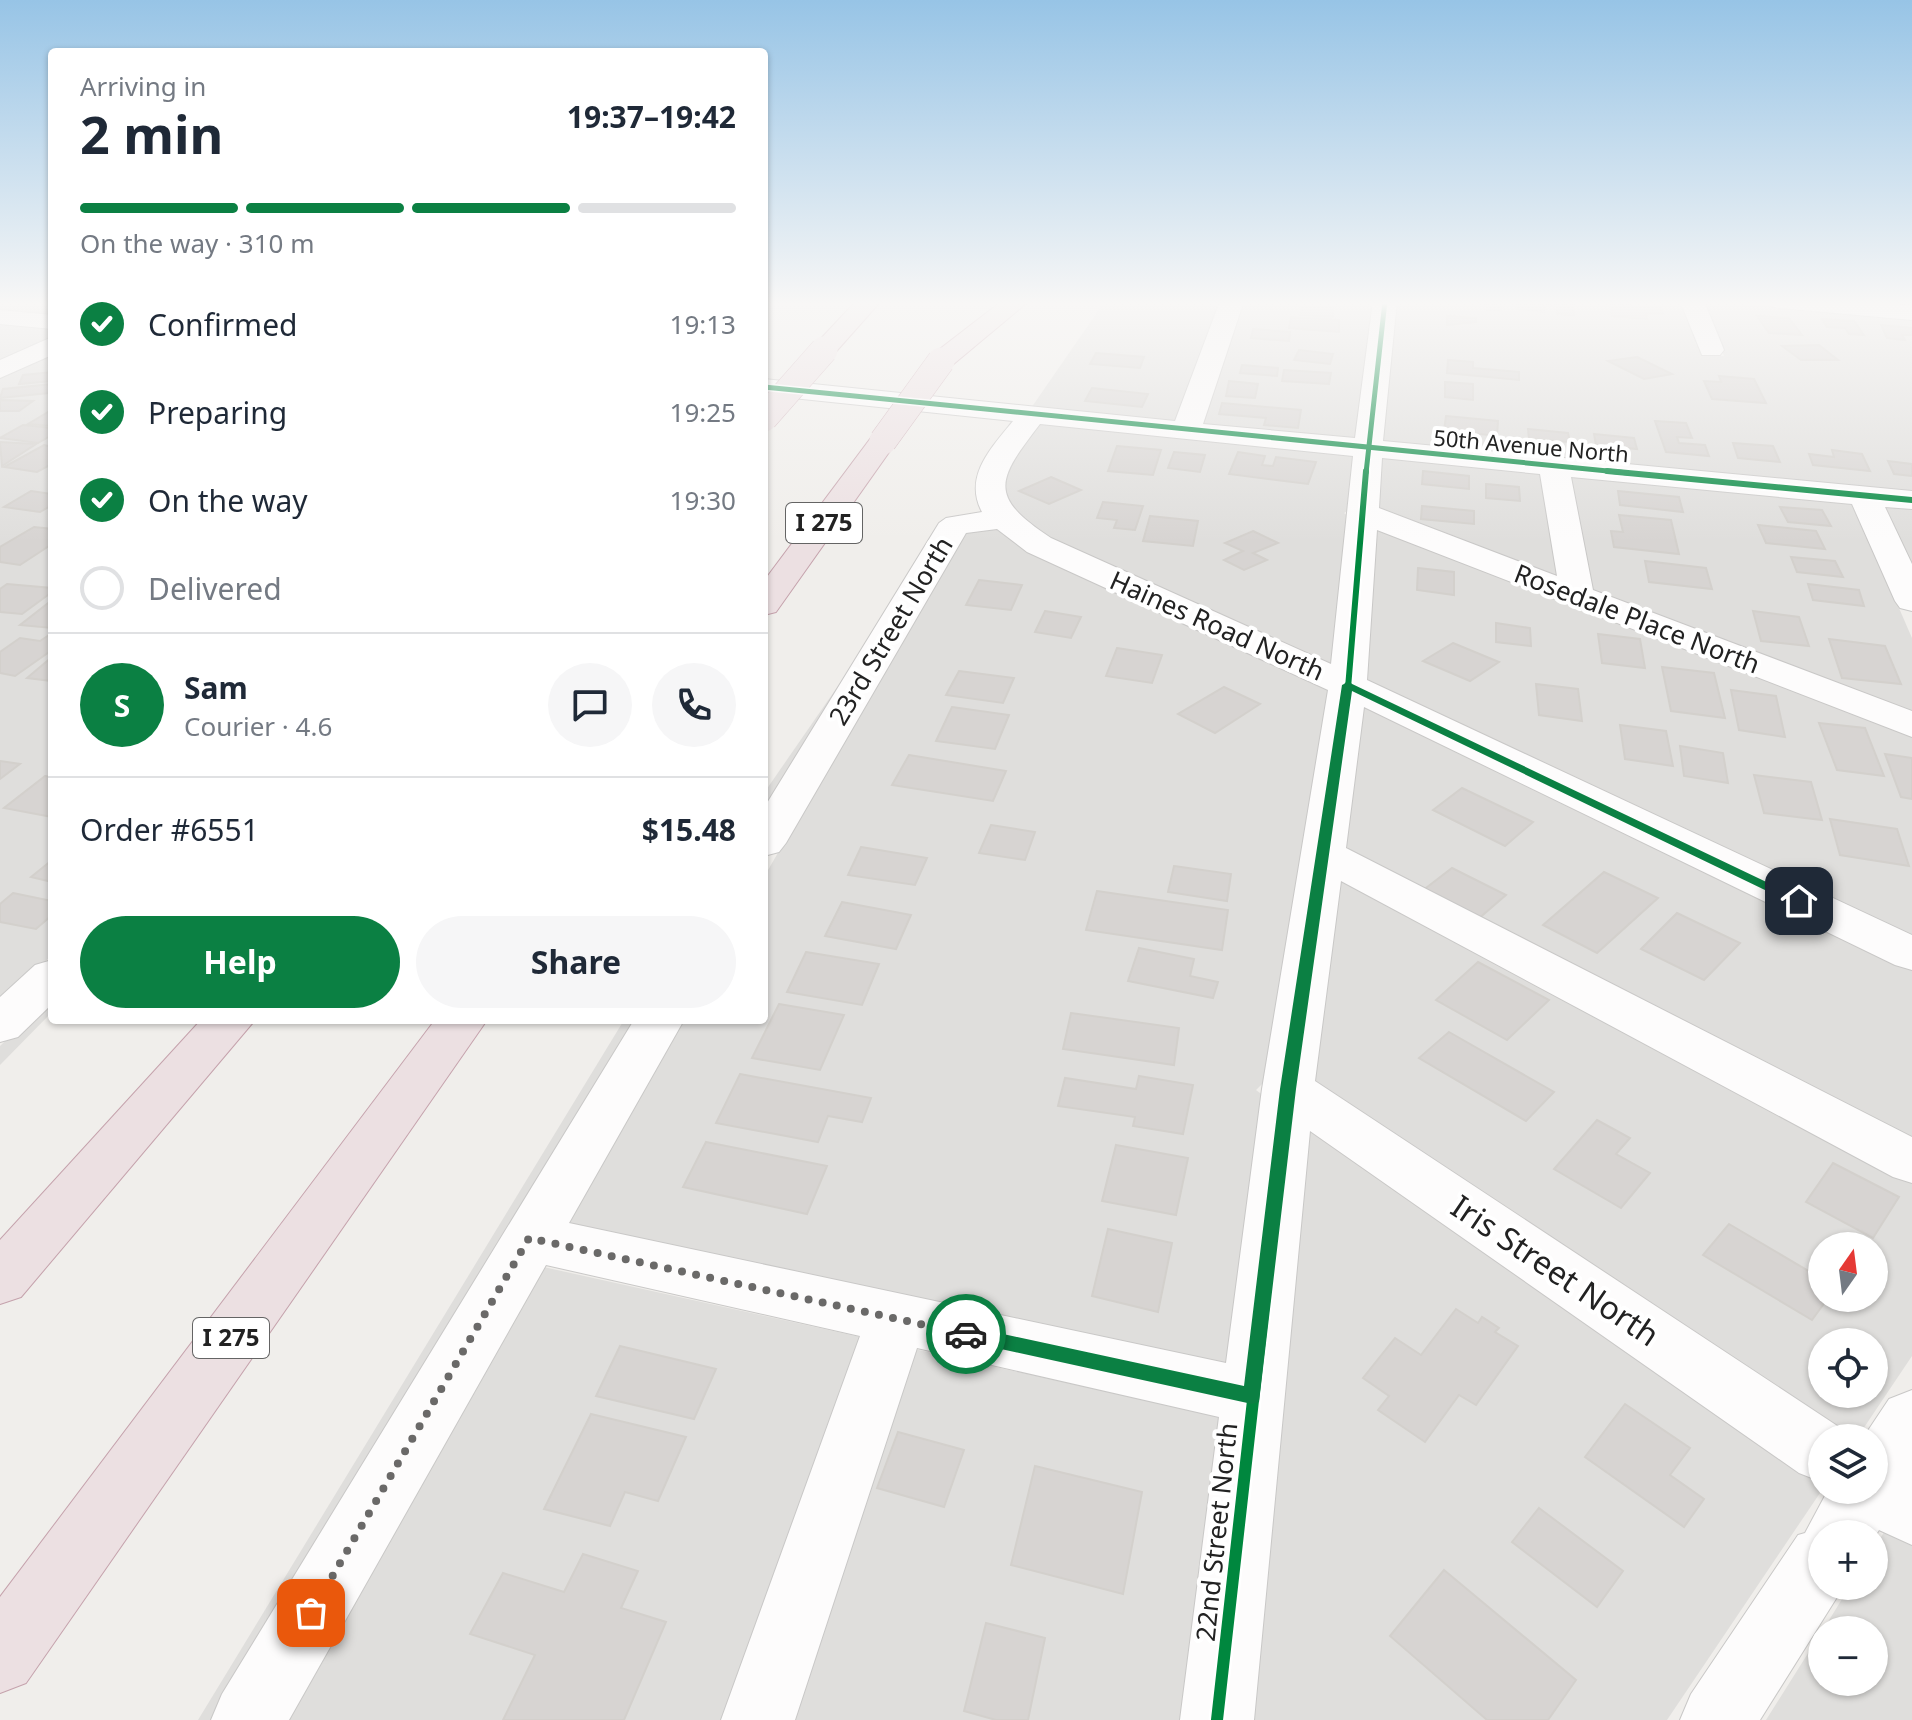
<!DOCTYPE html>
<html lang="en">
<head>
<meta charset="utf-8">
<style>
  body { margin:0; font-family:"Noto Sans",sans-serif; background:#f6f6f7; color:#1f2937; height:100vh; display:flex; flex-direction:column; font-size:30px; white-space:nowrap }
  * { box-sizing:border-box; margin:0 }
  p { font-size:26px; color:#747a83 }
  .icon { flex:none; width:44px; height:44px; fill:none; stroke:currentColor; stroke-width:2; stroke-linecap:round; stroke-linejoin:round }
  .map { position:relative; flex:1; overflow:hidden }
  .side { position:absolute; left:48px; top:48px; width:720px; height:976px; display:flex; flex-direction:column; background:#fff; border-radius:8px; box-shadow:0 2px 6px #0004 }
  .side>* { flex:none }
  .needle { width:52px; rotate:14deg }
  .tools { position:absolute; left:1808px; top:1232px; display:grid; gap:16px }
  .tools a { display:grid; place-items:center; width:80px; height:80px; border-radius:50%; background:#fff; box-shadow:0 2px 6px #0004; font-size:40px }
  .pin { position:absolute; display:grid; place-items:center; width:68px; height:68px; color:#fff; margin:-34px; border-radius:16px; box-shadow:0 4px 12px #0006 }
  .courier { position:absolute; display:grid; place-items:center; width:80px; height:80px; margin:-40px; border:6px solid #0b8043; border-radius:50%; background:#fff; color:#222; box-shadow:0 2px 10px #0007 }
  .overview em { font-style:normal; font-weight:700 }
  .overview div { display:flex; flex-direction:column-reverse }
  .overview { display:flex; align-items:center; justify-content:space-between; height:136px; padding:0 32px }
  h1 { font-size:52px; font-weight:700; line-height:60px }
  .bar { display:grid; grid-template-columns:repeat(4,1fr); gap:12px 8px; align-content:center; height:96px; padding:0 32px }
  .bar i { height:10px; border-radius:6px; background:#e0e1e3 }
  .bar .active { background:#0b8043 }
  .bar p { grid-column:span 4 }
  .line { display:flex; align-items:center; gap:20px; padding:0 32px; border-top:2px solid #e0e1e3 }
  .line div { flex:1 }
  .round { display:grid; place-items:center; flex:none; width:84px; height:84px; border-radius:42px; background:#f6f6f7 }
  ol { padding:0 32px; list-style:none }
  li { display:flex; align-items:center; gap:24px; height:88px }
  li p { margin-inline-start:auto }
  li .icon { padding:8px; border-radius:50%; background:#0b8043; color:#fff; stroke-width:4 }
  li:last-child { color:#747a83 }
  li i { width:44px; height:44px; border:4px solid #e0e1e3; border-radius:50% }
  .cta { display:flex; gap:16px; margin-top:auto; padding:16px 32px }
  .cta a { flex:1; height:92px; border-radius:48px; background:#0b8043; color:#fff; font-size:32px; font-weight:700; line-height:92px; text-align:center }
  .cta a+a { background:#f6f6f7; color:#1f2937 }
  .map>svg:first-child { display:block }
  .residential { fill:#dfdedc; fill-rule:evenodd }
  .building { fill:#d7d4d2; stroke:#d3d0cc; stroke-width:2 }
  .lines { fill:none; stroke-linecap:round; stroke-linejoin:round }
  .minor-casing { stroke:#c9c8c7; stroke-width:2 }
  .highway-casing { stroke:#c5a2ac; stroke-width:2 }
  .minor { fill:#fdfcfc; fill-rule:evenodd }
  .highway { fill:#ece0e2; fill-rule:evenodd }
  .highway-bridge-casing { stroke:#c5a2ac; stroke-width:28; stroke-linecap:butt }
  .highway-bridge { stroke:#ece0e2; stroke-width:27 }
  .cycleway-far4-casing { stroke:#fff; stroke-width:8 }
  .cycleway-far3-casing { stroke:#fff; stroke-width:10 }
  .cycleway-far2-casing { stroke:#fff; stroke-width:13 }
  .cycleway-far1-casing { stroke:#fff; stroke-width:15 }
  .cycleway-casing { stroke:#fff; stroke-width:17 }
  .cycleway-far4 { stroke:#00873e; stroke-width:5 }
  .cycleway-far3 { stroke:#00873e; stroke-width:6 }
  .cycleway-far2 { stroke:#00873e; stroke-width:8 }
  .cycleway-far1 { stroke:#00873e; stroke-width:10 }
  .cycleway { stroke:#00873e; stroke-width:12 }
  .route { fill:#0b8043 }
  .done { stroke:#6a6968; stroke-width:8; stroke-dasharray:0 14.4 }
  .labels { text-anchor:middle; stroke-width:8; stroke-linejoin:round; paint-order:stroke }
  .far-street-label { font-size:22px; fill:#222; stroke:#fff }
  .shield { fill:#fff; stroke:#646464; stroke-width:2 }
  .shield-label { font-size:24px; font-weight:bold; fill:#222 }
  .street-label { font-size:26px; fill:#222; stroke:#fff }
  .near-street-label { font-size:32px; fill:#222; stroke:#fff }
</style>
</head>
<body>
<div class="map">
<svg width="1912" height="1720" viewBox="0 0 1912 1720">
  <rect width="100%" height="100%" fill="#f0eeeb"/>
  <g class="residential">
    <polygon points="0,301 52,301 52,317 0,312"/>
    <polygon points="1105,301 1221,301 1175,425 1029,411"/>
    <polygon points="1243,301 1375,301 1356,442 1200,427"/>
    <polygon points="1396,301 1681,301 1701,354 1724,356 1702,301 1912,317 1912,493 1382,444"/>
    <polygon points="0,322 52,327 52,339 0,364"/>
    <polygon points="52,350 52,955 0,1004 0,376"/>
    <polygon points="1023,422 1355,453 1349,510 1344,513 1348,516 1332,667 1049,540 1012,512 1002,479"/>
    <polygon points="1381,456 1542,471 1559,580 1377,511"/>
    <polygon points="1569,474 1852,500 1912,638 1912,715 1591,593"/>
    <polygon points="1881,503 1912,506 1912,568"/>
    <polygon points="1376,526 1561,599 1563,602 1574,604 1912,735 1912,940 1365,682"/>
    <polygon points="996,528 1030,551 1330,688 1266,1080 1256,1090 1264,1096 1228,1364 565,1222 681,1020 764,1020 764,877 963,533"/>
    <polygon points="858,657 764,811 764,793"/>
    <path d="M1362 704 1912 969V1356L1857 1438H1842L1313 1083ZM1822 1246H1874V1298H1822ZM1822 1342H1874V1394H1822Z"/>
    <polygon points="52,996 52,1012 0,1065 0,1046"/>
    <polygon points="624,1020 636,1020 214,1720 198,1720"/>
    <polygon points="1308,1126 1822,1481 1822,1490 1667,1720 1252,1720"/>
    <polygon points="539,1266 1221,1417 1183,1720 282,1720"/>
    <polygon points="1888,1526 1912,1543 1912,1720 1766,1720 1822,1631 1822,1682 1874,1682 1874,1630 1823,1630 1850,1586 1874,1586 1874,1548"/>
  </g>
  <g class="building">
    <polygon points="1468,301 1501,301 1501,311 1487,310 1487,304"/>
    <polygon points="1517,301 1573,301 1574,315 1557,314 1557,306 1544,305 1544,312 1517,309"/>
    <polygon points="1610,304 1662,308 1663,314 1646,313 1647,319 1612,316"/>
    <polygon points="1302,306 1333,307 1333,317 1301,315"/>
    <polygon points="1447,316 1476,318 1476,322 1447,325"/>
    <polygon points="1757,316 1789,318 1802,335 1769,333"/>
    <polygon points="1291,317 1339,320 1339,332 1289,328"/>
    <polygon points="1822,319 1854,321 1864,335 1849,334 1845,328 1827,327"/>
    <polygon points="1881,325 1912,328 1912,335 1902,335 1905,340 1887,338"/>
    <polygon points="1253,329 1290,332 1289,341 1251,338"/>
    <polygon points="1819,345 1838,360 1801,360 1782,346"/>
    <polygon points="1299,350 1333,354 1330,364 1294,360"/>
    <polygon points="1096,353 1144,357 1140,368 1090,364"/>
    <polygon points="1637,357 1672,374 1644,379 1608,361"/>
    <polygon points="1448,360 1473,362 1473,368 1519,372 1519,380 1447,373"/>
    <polygon points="1242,365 1278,368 1277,376 1240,373"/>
    <polygon points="1284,370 1331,373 1329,384 1282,381"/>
    <polygon points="52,372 52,381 19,384 23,375"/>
    <polygon points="1719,376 1754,379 1766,403 1712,399 1704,381 1721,382"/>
    <polygon points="1229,381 1258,384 1255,398 1226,396"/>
    <polygon points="1445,382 1473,384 1473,400 1445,397"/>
    <polygon points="52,384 49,393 0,398 3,389"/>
    <polygon points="1092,388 1148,394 1142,407 1085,401"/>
    <polygon points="0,400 33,401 19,411 0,411"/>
    <polygon points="1222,403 1301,410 1298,428 1264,425 1266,418 1219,414"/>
    <polygon points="50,411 52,426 28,424"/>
    <polygon points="1446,416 1498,421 1497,436 1444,430"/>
    <polygon points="1655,421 1686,423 1692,438 1677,437 1679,443 1705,445 1709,456 1666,452"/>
    <polygon points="23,425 52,428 52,435 38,443 0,438"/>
    <polygon points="1528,429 1568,433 1570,442 1529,439"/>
    <polygon points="1594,434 1634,438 1637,449 1596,445"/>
    <polygon points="0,442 36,444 2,466"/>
    <polygon points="1733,443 1773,446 1780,462 1738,458"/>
    <polygon points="44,445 52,447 52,464 37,472 4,467"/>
    <polygon points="1117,446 1161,450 1153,475 1108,471"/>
    <polygon points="1832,450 1862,454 1870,471 1813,465 1809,454 1834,457"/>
    <polygon points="1174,452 1205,455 1200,472 1168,468"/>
    <polygon points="1238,452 1265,456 1262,465 1273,466 1276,457 1316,462 1308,484 1229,474"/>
    <polygon points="1888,461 1912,464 1912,476 1894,474"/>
    <polygon points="1423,471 1469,476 1469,489 1422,484"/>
    <polygon points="1051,477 1081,490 1049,504 1019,491"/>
    <polygon points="1486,484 1519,487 1520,501 1486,498"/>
    <polygon points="31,491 52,494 52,505 40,512 4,507"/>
    <polygon points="1618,491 1679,497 1683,512 1620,505"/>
    <polygon points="1103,502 1143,506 1135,530 1114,528 1117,520 1097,518"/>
    <polygon points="1422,506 1474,511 1474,524 1421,519"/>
    <polygon points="1780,507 1822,510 1831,526 1788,522"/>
    <polygon points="1619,515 1671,520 1679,554 1614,547 1611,531 1623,532"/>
    <polygon points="1150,516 1198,521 1193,546 1143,541"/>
    <polygon points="1758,525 1816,531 1825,549 1766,543"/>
    <polygon points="34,527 52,529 52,544 20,565 0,562 0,547"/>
    <polygon points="1253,531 1278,543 1253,553 1267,560 1244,570 1224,560 1243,551 1225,543"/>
    <polygon points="1791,557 1835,561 1843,577 1797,572"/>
    <polygon points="1645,561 1706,568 1712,589 1649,582"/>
    <polygon points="1418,568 1454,572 1454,595 1417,590"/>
    <polygon points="979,580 1022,585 1011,610 966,605"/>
    <polygon points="7,584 52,588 52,592 22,614 0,612 0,589"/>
    <polygon points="1808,584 1859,590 1864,606 1813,600"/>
    <polygon points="52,600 52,628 20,625"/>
    <polygon points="1045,611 1081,617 1071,638 1035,632"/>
    <polygon points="1753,611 1799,617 1809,646 1761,641"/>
    <polygon points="1496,623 1530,628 1531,646 1496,642"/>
    <polygon points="52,633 52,650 15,676 0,673 0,652 20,638 40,641"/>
    <polygon points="1598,634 1640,639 1645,668 1602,663"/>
    <polygon points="1829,639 1885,646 1901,684 1842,678"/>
    <polygon points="1453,643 1499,662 1470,681 1423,661"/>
    <polygon points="1117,648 1162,655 1152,683 1106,676"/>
    <polygon points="52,657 52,681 27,678"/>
    <polygon points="1662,667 1714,673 1725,718 1671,711"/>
    <polygon points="959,671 1014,678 1003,703 946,695"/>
    <polygon points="1536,684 1578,689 1582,721 1539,715"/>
    <polygon points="1224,687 1260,704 1215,733 1178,714"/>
    <polygon points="1731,690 1776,696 1785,737 1739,730"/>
    <polygon points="952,707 1009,715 995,749 936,741"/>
    <polygon points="1819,723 1865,728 1884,776 1837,770"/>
    <polygon points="1620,725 1666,731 1673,766 1625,759"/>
    <polygon points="1680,746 1723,753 1728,783 1684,776"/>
    <polygon points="1885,754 1912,758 1912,799 1901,797"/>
    <polygon points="909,755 1006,771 993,801 892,785"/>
    <polygon points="0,761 20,764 0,779"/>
    <polygon points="1754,775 1811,782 1822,820 1764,813"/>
    <polygon points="45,776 52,777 52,817 4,808"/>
    <polygon points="1462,788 1533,822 1505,846 1433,810"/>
    <polygon points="1830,819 1897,829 1909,866 1840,855"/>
    <polygon points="991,825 1035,832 1025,860 979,853"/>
    <polygon points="861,847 927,858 915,885 848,875"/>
    <polygon points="52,860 52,882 31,877"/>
    <polygon points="1174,866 1231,874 1227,901 1168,892"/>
    <polygon points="1452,868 1506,895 1477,920 1422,891"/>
    <polygon points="1604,872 1658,898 1597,953 1543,925"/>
    <polygon points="1097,891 1228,910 1222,950 1086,930"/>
    <polygon points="13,893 52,901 52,915 36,929 0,922 0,904"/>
    <polygon points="842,902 911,915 896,949 825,936"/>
    <polygon points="1677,913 1740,943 1704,980 1641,949"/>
    <polygon points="1139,948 1194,959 1190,976 1218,982 1213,998 1128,981"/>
    <polygon points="806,952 879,964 862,1005 787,992"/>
    <polygon points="1478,962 1549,1000 1507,1040 1436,1000"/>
    <polygon points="779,1004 844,1015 820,1070 752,1058"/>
    <polygon points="1071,1013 1179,1028 1174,1065 1063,1049"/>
    <polygon points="1449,1032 1554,1092 1526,1121 1419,1058"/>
    <polygon points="740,1074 871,1098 862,1122 828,1116 818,1142 716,1123"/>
    <polygon points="1139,1076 1193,1085 1183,1134 1133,1126 1135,1117 1058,1106 1065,1078 1136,1089"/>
    <polygon points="1597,1120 1630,1138 1616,1154 1650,1173 1621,1208 1554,1169"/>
    <polygon points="706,1142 827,1166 807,1214 683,1187"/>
    <polygon points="1116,1145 1188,1158 1176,1215 1102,1201"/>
    <polygon points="1833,1163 1899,1197 1873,1238 1806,1202"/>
    <polygon points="1729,1224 1822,1279 1822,1298 1828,1298 1812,1320 1703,1255"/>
    <polygon points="1108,1229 1172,1243 1158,1312 1092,1296"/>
    <polygon points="1456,1309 1478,1323 1482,1317 1499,1328 1495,1332 1518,1346 1476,1405 1459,1395 1425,1442 1378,1410 1389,1396 1363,1378 1395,1338 1421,1355"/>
    <polygon points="620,1346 716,1369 694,1419 596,1396"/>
    <polygon points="1625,1404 1690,1448 1670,1475 1704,1499 1684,1527 1585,1457"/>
    <polygon points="591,1414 686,1437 658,1501 625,1492 610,1526 544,1509"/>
    <polygon points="898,1432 964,1450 944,1507 877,1488"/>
    <polygon points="1035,1466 1142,1492 1123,1594 1011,1565"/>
    <polygon points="1539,1508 1623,1571 1597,1607 1512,1542"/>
    <polygon points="583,1554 638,1571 621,1608 666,1622 624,1720 503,1720 535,1655 470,1634 503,1573 564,1592"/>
    <polygon points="1444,1570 1576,1680 1548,1720 1487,1720 1390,1636"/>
    <polygon points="986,1623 1045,1638 1028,1720 996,1720 964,1711"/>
  </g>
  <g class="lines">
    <defs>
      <g id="minor">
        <path d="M1220 301H1244L1203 424 1355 438 1373 301H1397L1383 441 1912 491V509L1885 507 1912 564V611L1900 608 1895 601 1852 504 1571 477 1593 590 1912 711V737L1377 530 1367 680 1912 935V970L1895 965 1364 707 1346 848 1912 1137V1183L1893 1177 1341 881 1315 1081 1845 1431 1848 1438H1822V1482L1799 1473 1310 1131 1254 1720H1180L1219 1417 917 1348 795 1720H721L860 1336 546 1265 289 1720H211L222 1694 634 1020H684L569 1223 1226 1363 1262 1089 1328 690 1027 552 997 529 966 533 786 843 779 852 764 856V808L939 523 946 518 982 512C963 477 991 448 1013 421L764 395V379L1175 421ZM1040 424 1353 456 1331 664 1051 538C987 496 997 480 1040 424ZM1382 458 1540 474 1557 576 1379 508Z"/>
        <polygon points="1680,301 1704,301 1724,350 1720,355 1702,355"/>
        <polygon points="1767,301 1860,301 1912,306 1912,320 1779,308 1771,306"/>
        <polygon points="0,310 52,315 52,329 0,324"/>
        <polygon points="52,337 52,355 0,378 0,360"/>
        <polygon points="52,960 52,1004 18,1037 0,1042 0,997 35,965"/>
        <polygon points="1912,1390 1912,1545 1879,1530 1874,1538 1874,1534 1822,1534 1822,1586 1844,1586 1760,1720 1680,1720 1691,1694 1798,1535 1805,1533 1828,1490 1874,1490 1874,1438 1863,1438 1889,1399"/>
      </g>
      <g id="highway">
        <polygon points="856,301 881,301 833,355 815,355 811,350 815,345"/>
        <polygon points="1002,301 1029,301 950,367 932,367 928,361 932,355"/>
        <polygon points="883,432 893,435 897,441 776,612 764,615 764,581 873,435"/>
        <polygon points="201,1020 255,1020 21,1297 0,1304 0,1240"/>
        <polygon points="435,1020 487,1020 26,1683 0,1693 0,1597"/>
      </g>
    </defs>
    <use href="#minor" class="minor-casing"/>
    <use href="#highway" class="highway-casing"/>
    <use href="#minor" class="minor"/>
    <use href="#highway" class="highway"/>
    <defs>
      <g id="highway-bridge">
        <polyline points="764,418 824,350"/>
        <polyline points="883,441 941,361"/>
      </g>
    </defs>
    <use href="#highway-bridge" class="highway-bridge-casing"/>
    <use href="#highway-bridge" class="highway-bridge"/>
    <defs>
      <g id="cycleway-far4">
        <polyline points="764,387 1628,473"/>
        <polyline points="1366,473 1385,301"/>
      </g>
      <g id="cycleway-far3">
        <polyline points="1607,471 1912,500"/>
        <polyline points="1348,688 1366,471"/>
      </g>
      <polyline id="cycleway-far2" points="1308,957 1348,686"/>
      <polyline id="cycleway-far1" points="1265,1296 1288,1089 1308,955"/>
      <polyline id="cycleway" points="1217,1720 1265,1294"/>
    </defs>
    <use href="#cycleway-far4" class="cycleway-far4-casing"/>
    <use href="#cycleway-far3" class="cycleway-far3-casing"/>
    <use href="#cycleway-far2" class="cycleway-far2-casing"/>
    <use href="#cycleway-far1" class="cycleway-far1-casing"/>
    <use href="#cycleway" class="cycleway-casing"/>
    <use href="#cycleway-far4" class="cycleway-far4"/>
    <use href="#cycleway-far3" class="cycleway-far3"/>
    <use href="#cycleway-far2" class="cycleway-far2"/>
    <use href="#cycleway-far1" class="cycleway-far1"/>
    <use href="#cycleway" class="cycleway"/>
  </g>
  <linearGradient id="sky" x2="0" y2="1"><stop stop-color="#97c4e6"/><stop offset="0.56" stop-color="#f8f7f6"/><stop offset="1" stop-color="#f8f7f6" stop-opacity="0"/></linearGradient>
  <rect width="1912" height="542" fill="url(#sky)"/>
  <polygon class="route" points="1348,682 1806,901 1799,905 1794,904 1352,691 1296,1089 1259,1402 1252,1404 960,1340 957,1334 960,1329 966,1326 1244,1386 1280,1089 1342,685"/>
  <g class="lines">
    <polyline class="done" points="311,1613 529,1238 966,1334"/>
  </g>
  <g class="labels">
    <g class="far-street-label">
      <text transform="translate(1531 446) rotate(5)" y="8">50th Avenue North</text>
    </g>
    <g class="shield">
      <rect x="786" y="503" width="76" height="40" rx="6"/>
      <rect x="193" y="1318" width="76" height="40" rx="6"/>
    </g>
    <g class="shield-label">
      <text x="824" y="531">I 275</text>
      <text x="231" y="1346">I 275</text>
    </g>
    <g class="street-label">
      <text transform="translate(1637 619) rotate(21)" y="9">Rosedale Place North</text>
      <text transform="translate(1217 626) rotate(24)" y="9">Haines Road North</text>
      <text transform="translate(891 631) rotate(-59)" y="9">23rd Street North</text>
      <text transform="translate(1217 1532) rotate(-84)" y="9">22nd Street North</text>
    </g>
    <g class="near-street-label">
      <text transform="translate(1555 1271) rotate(34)" y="11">Iris Street North</text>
    </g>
  </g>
</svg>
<div class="tools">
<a><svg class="needle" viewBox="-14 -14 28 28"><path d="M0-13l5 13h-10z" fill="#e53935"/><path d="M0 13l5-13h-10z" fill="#747a83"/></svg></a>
<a><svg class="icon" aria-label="locate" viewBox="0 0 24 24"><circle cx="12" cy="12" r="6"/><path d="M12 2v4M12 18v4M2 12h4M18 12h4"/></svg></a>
<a><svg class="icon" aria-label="layers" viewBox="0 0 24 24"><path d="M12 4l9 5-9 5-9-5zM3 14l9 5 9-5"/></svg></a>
<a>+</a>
<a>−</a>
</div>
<div class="pin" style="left:311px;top:1613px;background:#ea580c"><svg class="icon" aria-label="bag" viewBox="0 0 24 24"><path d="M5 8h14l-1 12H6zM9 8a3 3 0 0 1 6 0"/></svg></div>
<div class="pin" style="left:1799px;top:901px;background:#1f2937"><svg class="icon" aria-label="home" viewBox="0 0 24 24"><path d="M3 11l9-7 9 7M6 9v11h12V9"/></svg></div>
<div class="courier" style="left:966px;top:1334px"><svg class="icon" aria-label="car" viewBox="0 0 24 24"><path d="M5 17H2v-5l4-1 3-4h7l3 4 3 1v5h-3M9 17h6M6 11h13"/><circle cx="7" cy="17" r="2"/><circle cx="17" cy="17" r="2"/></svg></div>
<section class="side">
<div class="overview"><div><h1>2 min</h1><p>Arriving in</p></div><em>19:37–19:42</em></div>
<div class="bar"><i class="active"></i><i class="active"></i><i class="active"></i><i></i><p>On the way · 310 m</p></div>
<ol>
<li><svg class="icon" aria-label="check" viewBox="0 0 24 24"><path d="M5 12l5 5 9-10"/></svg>Confirmed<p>19:13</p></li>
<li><svg class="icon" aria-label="check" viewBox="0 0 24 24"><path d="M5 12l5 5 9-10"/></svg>Preparing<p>19:25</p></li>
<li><svg class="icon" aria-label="check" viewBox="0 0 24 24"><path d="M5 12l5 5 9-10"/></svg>On the way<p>19:30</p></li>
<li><i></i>Delivered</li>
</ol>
<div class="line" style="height:144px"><b class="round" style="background:#0b8043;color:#fff">S</b><div><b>Sam</b><p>Courier · 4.6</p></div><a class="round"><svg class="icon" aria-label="chat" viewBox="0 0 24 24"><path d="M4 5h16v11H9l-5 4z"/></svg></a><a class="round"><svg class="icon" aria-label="phone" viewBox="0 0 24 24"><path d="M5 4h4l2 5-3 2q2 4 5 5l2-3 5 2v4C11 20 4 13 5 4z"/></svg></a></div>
<div class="line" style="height:104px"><div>Order #6551</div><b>$15.48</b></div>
<div class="cta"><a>Help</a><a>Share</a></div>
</section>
</div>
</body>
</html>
